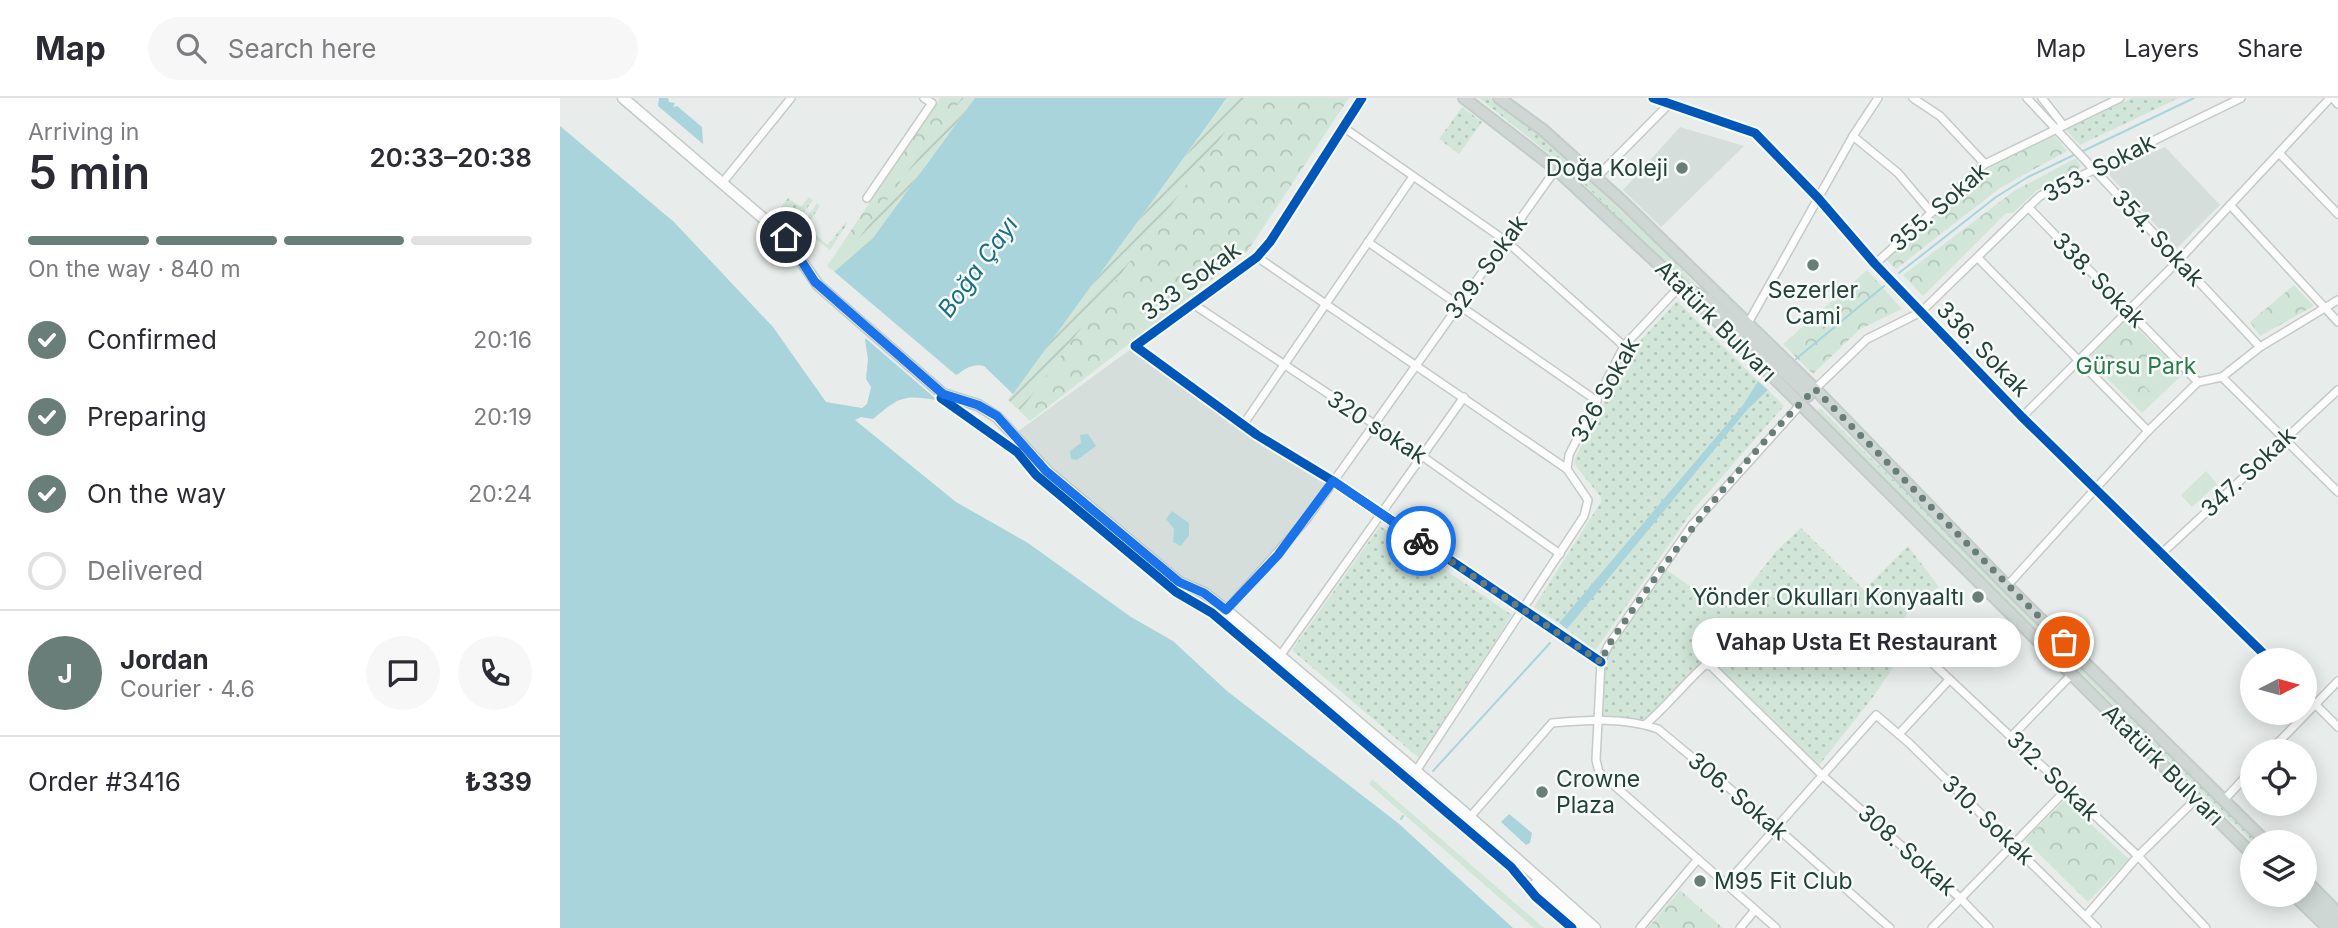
<!DOCTYPE html>
<html lang="en">
<head>
<meta charset="utf-8">
<style>
  body { margin:0; font-family:Inter,sans-serif; background:#f7f7f7; color:#2b2b33; height:100vh; display:flex; flex-direction:column; font-size:26px; white-space:nowrap }
  * { box-sizing:border-box; margin:0 }
  p { font-size:23px; color:#7c7c81 }
  .icon { flex:none; width:38px; height:38px; fill:none; stroke:currentColor; stroke-width:2; stroke-linecap:round; stroke-linejoin:round }
  .map { position:relative; flex:1; overflow:hidden }
  .side { display:flex; flex-direction:column; background:#fff; width:560px }
  .side>* { flex:none }
  .needle { width:46px; rotate:84deg }
  .controls { position:absolute; left:1680px; top:550px; display:grid; gap:14px }
  .controls a { display:grid; place-items:center; width:77px; height:77px; border-radius:50%; background:#fff; box-shadow:0 4px 18px #0003; font-size:35px }
  .pin { position:absolute; display:grid; place-items:center; width:60px; height:60px; color:#fff; margin:-30px; border:4px solid #fff; border-radius:50%; box-shadow:0 2px 7px #0007 }
  .courier { position:absolute; display:grid; place-items:center; width:70px; height:70px; margin:-35px; border:5px solid #1a73e8; border-radius:50%; background:#fff; color:#222; box-shadow:0 2px 9px #0007 }
  .bubble { position:absolute; height:49px; border-radius:24px; background:#fff; box-shadow:0 4px 18px #0003; font-size:23px; font-weight:600; line-height:49px; text-align:center }
  .headline em { font-style:normal; font-weight:600 }
  .headline div { display:flex; flex-direction:column-reverse }
  .headline { display:flex; align-items:center; justify-content:space-between; height:119px; padding:0 28px }
  h1 { font-size:46px; font-weight:600; line-height:52px }
  .bar { display:grid; grid-template-columns:repeat(4,1fr); gap:10px 7px; align-content:center; height:84px; padding:0 28px }
  .bar i { height:9px; border-radius:5px; background:#e1e1e2 }
  .bar .current { background:#697e78 }
  .bar p { grid-column:span 4 }
  .line { display:flex; align-items:center; gap:18px; padding:0 28px; border-top:2px solid #e1e1e2 }
  .line div { flex:1 }
  .round { display:grid; place-items:center; flex:none; width:74px; height:74px; border-radius:37px; background:#f7f7f7 }
  ol { padding:0 28px; list-style:none }
  li { display:flex; align-items:center; gap:21px; height:77px }
  li p { margin-inline-start:auto }
  li .icon { padding:7px; border-radius:50%; background:#697e78; color:#fff; stroke-width:4 }
  li:last-child { color:#7c7c81 }
  li i { width:38px; height:38px; border:4px solid #e1e1e2; border-radius:50% }
  header { display:flex; align-items:center; gap:42px; box-sizing:border-box; height:98px; padding:0 35px; background:#fff; border-bottom:2px solid #e1e1e2 }
  header strong { font-size:33px }
  nav { display:flex; gap:38px; margin-inline-start:auto; font-size:24px }
  .search { width:490px; height:63px; background:#f7f7f7; display:flex; align-items:center; gap:18px; box-sizing:border-box; padding:0 24px; border-radius:38px; color:#7c7c81; font-size:26px }
  main { display:flex; flex:1; min-height:0 }
  .map>svg:first-child { display:block }
  .built { fill:#d6dedb }
  .grass { fill:url(#grass-dots) }
  .forest { fill:url(#forest-crowns) }
  .garden { fill:url(#garden-furrows) }
  .pitch { fill:#d1e6d8 }
  .water { fill:#a9d4db }
  .pier { fill:#e8edeb }
  .lines { fill:none; stroke-linecap:round; stroke-linejoin:round }
  .stream { stroke:#a9d4db; stroke-width:2 }
  .street-casing { stroke:#c5cac8; stroke-width:10 }
  .secondary-casing { stroke:#c3cbc8; stroke-width:13 }
  .primary-casing { stroke:#c3ccc9; stroke-width:14 }
  .street { stroke:#fcfcfc; stroke-width:7 }
  .secondary { stroke:#fcfcfc; stroke-width:10 }
  .primary { stroke:#cfd7d5; stroke-width:10 }
  .cycleway-casing { stroke:#f7fbf9; stroke-width:13 }
  .cycleway { stroke:#0057b8; stroke-width:9 }
  .done { stroke:#697e78; stroke-width:7; stroke-dasharray:0 12.6 }
  .route { stroke:#1a73e8; stroke-width:9 }
  .poi-dot { fill:#697e78; stroke:#f7fbf9; stroke-width:2.5 }
  .labels { text-anchor:middle; stroke-width:5; stroke-linejoin:round; paint-order:stroke }
  .poi-label { font-size:23px; fill:#24423a; stroke:#f7fbf9; text-anchor:end }
  .street-label { font-size:23px; fill:#24423a; stroke:#f7fbf9 }
  .park-label { font-size:23px; fill:#2d7a4b; stroke:#f7fbf9 }
  .water-label { font-size:24px; font-style:italic; fill:#1c6f80; stroke:#f7fbf9 }
</style>
</head>
<body>
<header>
<strong>Map</strong>
<div class="search"><svg class="icon" aria-label="search" viewBox="0 0 24 24"><circle cx="10" cy="10" r="6"/><path d="M15 15l6 6"/></svg>Search here</div>
<nav><a>Map</a><a>Layers</a><a>Share</a></nav>
</header>
<main>
<section class="side">
<div class="headline"><div><h1>5 min</h1><p>Arriving in</p></div><em>20:33–20:38</em></div>
<div class="bar"><i class="current"></i><i class="current"></i><i class="current"></i><i></i><p>On the way · 840 m</p></div>
<ol>
<li><svg class="icon" aria-label="check" viewBox="0 0 24 24"><path d="M5 12l5 5 9-10"/></svg>Confirmed<p>20:16</p></li>
<li><svg class="icon" aria-label="check" viewBox="0 0 24 24"><path d="M5 12l5 5 9-10"/></svg>Preparing<p>20:19</p></li>
<li><svg class="icon" aria-label="check" viewBox="0 0 24 24"><path d="M5 12l5 5 9-10"/></svg>On the way<p>20:24</p></li>
<li><i></i>Delivered</li>
</ol>
<div class="line" style="height:126px"><b class="round" style="background:#697e78;color:#fff">J</b><div><b>Jordan</b><p>Courier · 4.6</p></div><a class="round"><svg class="icon" aria-label="chat" viewBox="0 0 24 24"><path d="M4 5h16v11H9l-5 4z"/></svg></a><a class="round"><svg class="icon" aria-label="phone" viewBox="0 0 24 24"><path d="M5 4h4l2 5-3 2q2 4 5 5l2-3 5 2v4C11 20 4 13 5 4z"/></svg></a></div>
<div class="line" style="height:91px"><div>Order #3416</div><b>₺339</b></div>
</section>
<div class="map">
<svg width="1778" height="830" viewBox="0 0 1778 830">
  <defs>
    <pattern id="grass-dots" width="8" height="8" patternUnits="userSpaceOnUse" patternTransform="scale(1.75)"><rect width="8" height="8" fill="#d1e6d8"/><path d="M2 2h.1M6 6h.1" fill="none" stroke="#b3c6ba" stroke-width="1.8" stroke-linecap="round"/></pattern>
    <pattern id="forest-crowns" width="20" height="18" patternUnits="userSpaceOnUse" patternTransform="scale(1.75)"><rect width="20" height="18" fill="#d1e6d8"/><path d="M2 6a3 3 0 1 1 6 0M12 15a3 3 0 1 1 6 0" fill="none" stroke="#b3c6ba"/></pattern>
    <pattern id="garden-furrows" width="10" height="10" patternUnits="userSpaceOnUse" patternTransform="scale(1.75)"><rect width="10" height="10" fill="#d1e6d8"/><path d="M-1 1l2-2M0 10L10 0M9 11l2-2" fill="none" stroke="#b3c6ba"/></pattern>
  </defs>
  <rect width="100%" height="100%" fill="#e8edeb"/>
  <g class="built">
    <polygon points="1120,29 1184,48 1101,129 1063,92"/>
    <polygon points="1605,49 1660,107 1617,150 1550,78 1550,73"/>
    <polygon points="575,248 600,269 773,383 746,422 666,512 619,484 487,373 453,337"/>
  </g>
  <g class="grass">
    <polygon points="919,0 930,0 978,35 1107,155 1142,194 1118,179 1011,73"/>
    <polygon points="1572,0 1619,0 1520,47 1505,31"/>
    <polygon points="902,9 922,24 899,56 879,41"/>
    <polygon points="249,99 253,102 237,124 220,111 228,100 241,109"/>
    <polygon points="257,105 260,108 246,129 268,147 286,124 287,126 270,152 240,129"/>
    <polygon points="1117,203 1198,283 1183,307 999,525 974,509 1041,404 1041,399 1014,366 1015,360 1069,255"/>
    <polygon points="1208,292 1224,308 1133,412 1035,553 1007,531 1187,312"/>
    <polygon points="1260,310 1702,744 1692,744 1256,314"/>
    <polygon points="820,428 952,517 859,660 732,552"/>
    <polygon points="1241,430 1304,492 1348,448 1379,489 1354,506 1336,531 1325,539 1336,565 1313,599 1256,671 1150,568 1145,567 1086,626 1038,621 1041,564 1102,469 1161,509 1176,505 1217,452"/>
  </g>
  <g class="forest">
    <polygon points="380,0 415,0 313,140 274,174 267,168"/>
    <polygon points="668,0 789,0 687,154 470,323 448,302"/>
    <polygon points="1494,37 1507,53 1440,90 1336,171 1326,161 1440,61"/>
    <polygon points="1516,60 1521,69 1476,93 1453,115 1446,115 1363,198 1343,177 1454,93"/>
    <polygon points="1307,172 1342,211 1300,231 1253,276 1223,246"/>
    <polygon points="1734,187 1754,208 1700,238 1690,224"/>
    <polygon points="1567,220 1623,276 1582,315 1528,261"/>
    <polygon points="812,681 984,830 974,830 809,686"/>
    <polygon points="1505,702 1569,761 1528,804 1465,742"/>
    <polygon points="1120,792 1163,830 1088,830"/>
  </g>
  <g class="garden">
    <polygon points="402,0 415,0 313,140 274,174"/>
    <polygon points="668,0 690,0 461,312 448,302"/>
  </g>
  <g class="pitch">
    <polygon points="1603,262 1615,275 1593,297 1581,284"/>
    <polygon points="1646,373 1657,386 1632,409 1621,397"/>
  </g>
  <g class="water">
    <polygon points="99,0 108,0 109,4 115,5 113,9 117,8 142,29 143,46 98,8"/>
    <path d="M415 0H667L453 296 424 268C403 263 387 288 376 302 343 296 338 300 313 321L301 319 295 322 396 404 468 445 571 519 613 543 667 593 838 725 953 830H0V28L114 124 213 229 266 304 302 310 307 306 311 289 306 281 308 261 305 242 319 212 274 174 313 140Z"/>
    <polygon points="1198,283 1208,292 1187,312 1007,531 999,525 1183,307"/>
    <polygon points="528,336 536,348 517,362 511,361 510,353 521,345 520,337"/>
    <polygon points="612,413 629,425 629,437 621,448 613,444 614,431 606,421"/>
    <polygon points="949,716 972,735 970,745 966,747 941,724"/>
  </g>
  <polygon class="pier" points="271,171 396,277 413,269 415,272 399,280 376,305 376,301 303,238 315,213 272,176"/>
  <g class="lines">
    <g class="stream">
      <polyline points="1521,54 1634,0"/>
      <polyline points="1339,175 1436,99 1468,79 1516,56"/>
      <polyline points="1236,261 1324,188"/>
      <polyline points="873,673 990,545"/>
      <polyline points="841,721 843,718"/>
    </g>
    <defs>
      <g id="street">
        <polyline points="802,0 710,144 697,159 575,248 697,337 773,383 1041,564"/>
        <polyline points="1093,0 1195,35 1258,100 1315,166 1462,319 1710,562"/>
        <polyline points="1353,0 1380,18 1425,66"/>
        <polyline points="1467,0 1700,249"/>
        <polyline points="1482,0 1503,27"/>
        <polyline points="1773,0 1778,6"/>
        <polyline points="783,29 946,143 1064,248"/>
        <polyline points="1293,38 1338,75 1371,114"/>
        <polyline points="1719,55 1778,116"/>
        <polyline points="1036,80 1109,6"/>
        <polyline points="163,84 231,0"/>
        <polyline points="307,100 372,5 364,0"/>
        <polyline points="1670,107 1778,224"/>
        <polyline points="1468,109 1638,284"/>
        <polyline points="808,144 1037,303"/>
        <polyline points="697,159 1007,371"/>
        <polyline points="1418,160 1588,333"/>
        <polyline points="1315,166 1425,66 1560,0"/>
        <polyline points="633,206 862,358 1000,456"/>
        <polyline points="1187,227 1293,38 1318,0"/>
        <polyline points="1662,279 1778,394"/>
        <polyline points="1255,291 1307,241 1361,214 1480,98 1681,0"/>
        <polyline points="1462,319 1619,162 1770,0"/>
        <polyline points="683,327 852,80"/>
        <polyline points="1600,457 1778,292"/>
        <polyline points="1447,488 1588,333 1638,284 1662,279 1700,249 1778,202"/>
        <polyline points="666,512 746,422 996,71"/>
        <polyline points="1336,531 1578,758 1646,830"/>
        <polyline points="720,558 904,299"/>
        <polyline points="1745,596 1778,629"/>
        <path d="M1086 626C1107 608 1124 586 1145 567L1151 568 1262 677 1400 800 1429 830"/>
        <polyline points="1339,636 1389,582"/>
        <polyline points="1452,638 1512,576"/>
        <polyline points="1710,653 1778,583"/>
        <polyline points="856,673 1024,418 1028,402 1007,371 1009,357 1064,248 1121,187"/>
        <polyline points="1664,702 1692,672"/>
        <path d="M910 719 992 625C1027 622 1064 619 1098 631L1216 729 1330 830"/>
        <polyline points="1166,786 1316,617 1349,645 1537,830"/>
        <polyline points="1526,818 1578,758 1636,701"/>
        <polyline points="1080,830 1138,761"/>
        <polyline points="1180,830 1195,812"/>
        <polyline points="1216,830 1039,674 1036,662 1041,564 1048,548 1132,427 1240,307"/>
        <polyline points="1372,830 1506,692"/>
      </g>
      <g id="secondary">
        <polyline points="63,0 225,139 258,187 383,296 418,307 437,319 487,373 619,484 644,495 666,512 904,714 1035,830"/>
        <polyline points="976,786 1022,830"/>
      </g>
      <g id="primary">
        <polyline points="904,0 996,71 1121,187 1692,756"/>
        <polyline points="939,0 983,32 1063,104 1258,294 1447,488 1706,744"/>
        <polyline points="1133,194 1148,201 1248,298"/>
        <polyline points="1745,782 1778,815"/>
        <polyline points="1733,796 1768,830"/>
        <polyline points="1745,796 1778,828"/>
      </g>
    </defs>
    <use href="#street" class="street-casing"/>
    <use href="#secondary" class="secondary-casing"/>
    <use href="#primary" class="primary-casing"/>
    <use href="#street" class="street"/>
    <use href="#secondary" class="secondary"/>
    <use href="#primary" class="primary"/>
    <defs>
      <g id="cycleway">
        <polyline points="802,0 710,144 697,159 575,248 697,337 773,383 1041,564"/>
        <polyline points="1093,0 1195,35 1258,100 1315,166 1462,319 1710,562"/>
        <polyline points="381,300 457,354 476,377 616,494 652,515 951,769 976,799 1012,830"/>
      </g>
    </defs>
    <use href="#cycleway" class="cycleway-casing"/>
    <use href="#cycleway" class="cycleway"/>
  </g>
  <g class="lines">
    <path class="done" d="M861 443 1041 564 1048 548C1110 456 1175 369 1255 291L1504 544"/>
    <polyline class="route" points="226,139 255,184 383,296 418,307 437,318 486,373 619,484 644,495 666,512 718,457 773,383 861,443"/>
  </g>
  <g class="poi-dot">
    <circle cx="1122" cy="70" r="7"/>
    <circle cx="1253" cy="167" r="7"/>
    <circle cx="1418" cy="499" r="7"/>
    <circle cx="982" cy="694" r="7"/>
    <circle cx="1140" cy="783" r="7"/>
  </g>
  <g class="labels">
    <g class="poi-label">
      <text x="1108" y="78">Doğa Koleji</text>
      <text x="1253" y="200" text-anchor="middle">Sezerler<tspan x="1253" dy="26">Cami</tspan></text>
      <text x="1404" y="507">Yönder Okulları Konyaaltı</text>
      <text x="996" y="689" text-anchor="start">Crowne<tspan x="996" dy="26">Plaza</tspan></text>
      <text x="1154" y="791" text-anchor="start">M95 Fit Club</text>
    </g>
    <g class="street-label">
      <text transform="translate(1539 70) rotate(-27)" y="8">353. Sokak</text>
      <text transform="translate(1379 109) rotate(-41)" y="8">355. Sokak</text>
      <text transform="translate(1598 140) rotate(47)" y="8">354. Sokak</text>
      <text transform="translate(926 169) rotate(-54)" y="8">329. Sokak</text>
      <text transform="translate(1539 182) rotate(46)" y="8">338. Sokak</text>
      <text transform="translate(631 183) rotate(-36)" y="8">333 Sokak</text>
      <text transform="translate(1156 223) rotate(45)" y="8">Atatürk Bulvarı</text>
      <text transform="translate(1423 251) rotate(46)" y="8">336. Sokak</text>
      <text transform="translate(1045 292) rotate(-61)" y="8">326 Sokak</text>
      <text transform="translate(817 329) rotate(33)" y="8">320 sokak</text>
      <text transform="translate(1688 374) rotate(-43)" y="8">347. Sokak</text>
      <text transform="translate(1603 667) rotate(45)" y="8">Atatürk Bulvarı</text>
      <text transform="translate(1493 678) rotate(44)" y="8">312. Sokak</text>
      <text transform="translate(1178 698) rotate(40)" y="8">306. Sokak</text>
      <text transform="translate(1428 722) rotate(44)" y="8">310. Sokak</text>
      <text transform="translate(1347 752) rotate(42)" y="8">308. Sokak</text>
    </g>
    <g class="park-label">
      <text x="1576" y="276">Gürsu Park</text>
    </g>
    <g class="water-label">
      <text transform="translate(418 169) rotate(-54)" y="8">Boğa Çayı</text>
    </g>
  </g>
</svg>
<div class="controls">
<a><svg class="needle" viewBox="-14 -14 28 28"><path d="M0-13l5 13h-10z" fill="#e53935"/><path d="M0 13l5-13h-10z" fill="#7c7c81"/></svg></a>
<a><svg class="icon" aria-label="locate" viewBox="0 0 24 24"><circle cx="12" cy="12" r="6"/><path d="M12 2v4M12 18v4M2 12h4M18 12h4"/></svg></a>
<a><svg class="icon" aria-label="layers" viewBox="0 0 24 24"><path d="M12 4l9 5-9 5-9-5zM3 14l9 5 9-5"/></svg></a>
</div>
<div class="pin" style="left:1504px;top:544px;background:#ea580c"><svg class="icon" aria-label="bag" viewBox="0 0 24 24"><path d="M5 8h14l-1 12H6zM9 8a3 3 0 0 1 6 0"/></svg></div>
<div class="pin" style="left:226px;top:139px;background:#1f2937"><svg class="icon" aria-label="home" viewBox="0 0 24 24"><path d="M3 11l9-7 9 7M6 9v11h12V9"/></svg></div>
<div class="courier" style="left:861px;top:443px"><svg class="icon" aria-label="bike" viewBox="0 0 24 24"><circle cx="6" cy="16" r="4"/><circle cx="18" cy="16" r="4"/><path d="M6 16l4-8h5l3 8M10 8l3 8H6M13 5h3"/></svg></div>
<div class="bubble" style="left:1132px;top:520px;width:329px">Vahap Usta Et Restaurant</div>
</div>
</main>
</body>
</html>
